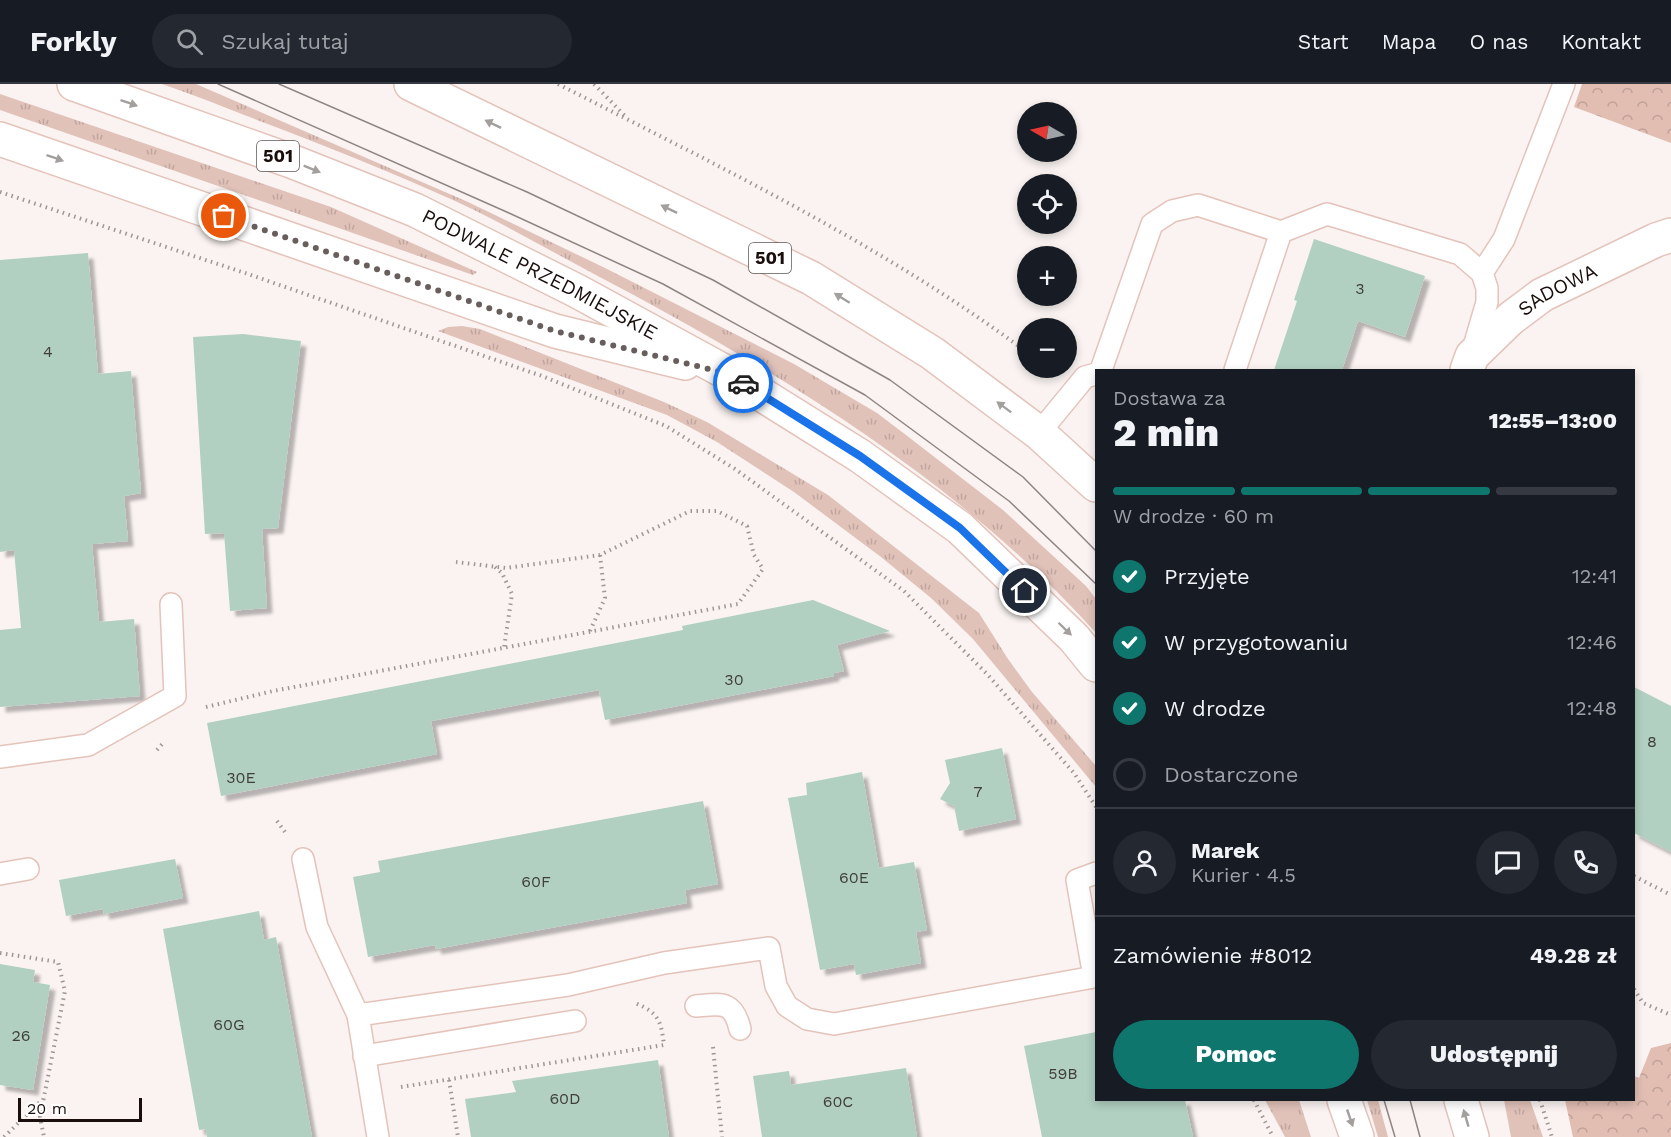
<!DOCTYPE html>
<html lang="pl">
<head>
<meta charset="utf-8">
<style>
  body { margin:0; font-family:"Work Sans",sans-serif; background:#242831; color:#f1f3f6; height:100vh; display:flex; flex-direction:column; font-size:22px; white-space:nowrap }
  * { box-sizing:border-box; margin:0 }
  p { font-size:20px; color:#9ea1a6 }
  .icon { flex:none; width:33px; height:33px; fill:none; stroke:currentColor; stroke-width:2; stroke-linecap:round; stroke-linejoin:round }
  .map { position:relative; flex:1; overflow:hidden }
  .drawer { position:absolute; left:1095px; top:285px; width:540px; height:732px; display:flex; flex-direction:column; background:#171b24; border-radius:0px; box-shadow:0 3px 9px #0003 }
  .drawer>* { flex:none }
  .needle { width:39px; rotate:279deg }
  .fabs { position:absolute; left:1017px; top:18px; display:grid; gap:12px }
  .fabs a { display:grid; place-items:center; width:60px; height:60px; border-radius:50%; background:#171b24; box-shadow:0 3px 9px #0003; font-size:30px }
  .scale { position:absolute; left:18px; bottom:15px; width:124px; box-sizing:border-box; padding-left:6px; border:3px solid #190e0b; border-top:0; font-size:16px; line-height:21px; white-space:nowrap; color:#190e0b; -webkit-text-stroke:4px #fff; paint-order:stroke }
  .pin { position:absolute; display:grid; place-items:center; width:51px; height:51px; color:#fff; margin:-26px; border:3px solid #fff; border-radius:50%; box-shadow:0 2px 6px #0007 }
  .courier { position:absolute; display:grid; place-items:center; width:60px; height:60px; margin:-30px; border:4px solid #1a73e8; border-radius:50%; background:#fff; color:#222; box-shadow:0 2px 8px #0007 }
  .overview em { font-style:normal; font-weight:800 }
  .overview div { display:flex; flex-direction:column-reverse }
  .overview { display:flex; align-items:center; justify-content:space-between; height:102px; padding:0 18px }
  h1 { font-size:39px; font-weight:800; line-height:45px }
  .bar { display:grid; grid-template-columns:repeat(4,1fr); gap:9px 6px; align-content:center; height:72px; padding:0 18px }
  .bar i { height:8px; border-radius:4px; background:#363941 }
  .bar .current { background:#0f766e }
  .bar p { grid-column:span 4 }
  .line { display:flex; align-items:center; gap:15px; padding:0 18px; border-top:2px solid #363941 }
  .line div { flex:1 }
  .round { display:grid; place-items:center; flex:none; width:63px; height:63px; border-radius:32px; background:#242831 }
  ol { padding:0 18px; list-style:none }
  li { display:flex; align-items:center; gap:18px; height:66px }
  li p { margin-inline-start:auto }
  li .icon { padding:6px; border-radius:50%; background:#0f766e; color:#fff; stroke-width:4 }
  li:last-child { color:#9ea1a6 }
  li i { width:33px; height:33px; border:3px solid #363941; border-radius:50% }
  .action { display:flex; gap:12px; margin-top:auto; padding:12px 18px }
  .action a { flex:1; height:69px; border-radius:36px; background:#0f766e; color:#fff; font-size:24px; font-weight:800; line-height:69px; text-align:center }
  .action a+a { background:#242831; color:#f1f3f6 }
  header { display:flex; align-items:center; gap:36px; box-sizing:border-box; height:84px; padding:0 30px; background:#171b24; border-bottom:2px solid #363941 }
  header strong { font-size:28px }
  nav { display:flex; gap:33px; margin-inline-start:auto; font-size:21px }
  .search { width:420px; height:54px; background:#242831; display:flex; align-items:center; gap:15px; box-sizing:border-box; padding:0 21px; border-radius:33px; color:#9ea1a6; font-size:22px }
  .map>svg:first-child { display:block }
  .grass { fill:url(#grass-tufts) }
  .forest { fill:url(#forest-crowns) }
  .building { fill:#b1d0c1; filter:url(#shadow) }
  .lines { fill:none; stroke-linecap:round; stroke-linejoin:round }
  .lane-casing { stroke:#e3c3ba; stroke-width:24 }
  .street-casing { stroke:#e3c3ba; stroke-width:36 }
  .primary-casing { stroke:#e3c3ba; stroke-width:36 }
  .path { stroke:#9f9794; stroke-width:4; stroke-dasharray:1.5 4.5; stroke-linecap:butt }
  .lane { stroke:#fff; stroke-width:21 }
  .street { stroke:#fff; stroke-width:33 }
  .primary { stroke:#fff; stroke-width:33 }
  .tram { stroke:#8e8583; stroke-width:1.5 }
  .oneway { fill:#a39f9d }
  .done { stroke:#685e5c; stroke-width:6; stroke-dasharray:0 10.8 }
  .route { stroke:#1a73e8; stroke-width:8 }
  .labels { text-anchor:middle; stroke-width:6; stroke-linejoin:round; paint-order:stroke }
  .number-label { font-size:16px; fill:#3f3e38 }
  .shield { fill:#fff; stroke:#5e5654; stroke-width:1.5 }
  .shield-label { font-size:18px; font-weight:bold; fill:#190e0b }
  .street-label { font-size:20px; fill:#190e0b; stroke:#fff }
</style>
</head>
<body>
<header>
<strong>Forkly</strong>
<div class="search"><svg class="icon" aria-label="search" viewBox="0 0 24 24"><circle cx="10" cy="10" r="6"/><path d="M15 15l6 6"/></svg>Szukaj tutaj</div>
<nav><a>Start</a><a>Mapa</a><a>O nas</a><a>Kontakt</a></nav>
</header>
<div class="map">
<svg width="1671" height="1053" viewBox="0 0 1671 1053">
  <defs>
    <pattern id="grass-tufts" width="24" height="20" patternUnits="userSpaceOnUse" patternTransform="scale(1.5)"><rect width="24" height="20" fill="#e1c2b9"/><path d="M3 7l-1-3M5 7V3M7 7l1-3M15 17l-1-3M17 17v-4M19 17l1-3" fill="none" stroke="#c0a69e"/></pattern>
    <pattern id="forest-crowns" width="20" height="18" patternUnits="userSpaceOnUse" patternTransform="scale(1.5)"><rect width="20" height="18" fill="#e1bdb2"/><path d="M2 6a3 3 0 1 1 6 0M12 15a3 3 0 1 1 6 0" fill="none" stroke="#c0a198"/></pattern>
    <filter id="shadow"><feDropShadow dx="5.5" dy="5.5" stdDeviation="1.5" flood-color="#0004"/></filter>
  </defs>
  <rect width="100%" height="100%" fill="#faf3f1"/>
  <g class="grass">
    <path d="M162 0H196L468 118 605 184 794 280 877 329 906 351 1003 426 1086 502 1096 515V549C960 397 773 284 594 190 547 165 501 138 453 116 391 88 328 63 265 39 231 26 197 12 162 0Z"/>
    <polygon points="0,10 331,123 477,188 473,191 0,26"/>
    <polygon points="462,242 480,245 664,318 707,338 828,411 979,529 1008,575 1032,608 1096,682 1096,703 973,555 931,514 881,473 794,408 717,358 667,331 438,247 448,243"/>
    <polygon points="1265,1016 1299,1016 1311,1053 1285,1053"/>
    <polygon points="1367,1016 1378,1016 1388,1053 1378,1053"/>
    <polygon points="1504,1016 1530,1016 1543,1053 1511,1053"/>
  </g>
  <g class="forest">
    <polygon points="1582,0 1671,0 1671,59 1574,23"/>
    <polygon points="1671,959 1671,1053 1573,1053 1565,1016 1634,1016 1634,992 1639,994 1651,964"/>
  </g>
  <g class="building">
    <polygon points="1314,155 1425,192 1405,253 1358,237 1342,286 1274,286 1297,217 1294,216"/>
    <polygon points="88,169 98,290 131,287 141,409 124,412 128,457 92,460 99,538 134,535 140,612 0,623 0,546 21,544 14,466 0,468 0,176"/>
    <polygon points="243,250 301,257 278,444 262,445 267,524 230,527 224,449 205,450 193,253"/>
    <polygon points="813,516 890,547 837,561 844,587 834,589 834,592 605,636 599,606 431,637 437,670 221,712 207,639 683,546 682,542"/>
    <polygon points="1634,603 1671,622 1671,768 1634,749"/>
    <polygon points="1002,664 1016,735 959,747 954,722 940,715 950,699 945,676"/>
    <polygon points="862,688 879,784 914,778 927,846 916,848 921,879 856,891 854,880 820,886 788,714 807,711 806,699"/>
    <polygon points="703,717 718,800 685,806 687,819 436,865 435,861 368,873 353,793 380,788 378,777"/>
    <polygon points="175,775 183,814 104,830 103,825 66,832 59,796"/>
    <polygon points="259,827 264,856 276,853 312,1053 207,1053 206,1045 199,1046 163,845"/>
    <polygon points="0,880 35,886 33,898 50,901 33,1006 0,1001"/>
    <polygon points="1096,948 1096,1016 1185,1016 1193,1053 1042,1053 1024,962"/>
    <polygon points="658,976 669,1053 471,1053 465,1015 516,1008 512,997"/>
    <polygon points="906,984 917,1053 762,1053 753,992 789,987 791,1001"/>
  </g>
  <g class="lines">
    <defs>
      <g id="lane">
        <polyline points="1482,189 1504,155 1564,0"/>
        <polyline points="1101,286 1152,140 1172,127 1198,121 1281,148 1327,130 1460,170 1482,189 1487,204 1487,218 1473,266"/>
        <polyline points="1235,286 1281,148"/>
        <polyline points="1039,349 1085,293 1096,290"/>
        <polyline points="0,673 88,661 175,612 171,520"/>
        <polyline points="303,775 317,843 358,931 378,1053"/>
        <polyline points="0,790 28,785"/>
        <path d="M696 922C721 920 733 916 740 945"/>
        <polyline points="358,931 568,901 664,879 769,864 776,902 787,922 807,935 834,940 1094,893 1077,796 1096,789"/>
        <polyline points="364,972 575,937"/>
      </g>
      <g id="street">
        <path id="s1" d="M1467 286 1472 272 1510 235 1542 211 1656 156 1671 151"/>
      </g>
      <g id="primary">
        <path id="s2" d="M74 0 291 77 415 126 577 207 729 290 860 372 960 444 1074 554 1096 581"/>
        <polyline points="411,0 811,194 932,269 1039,349 1096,401"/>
        <polyline points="0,55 555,247 685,279"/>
        <polyline points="1344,1016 1357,1053"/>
        <polyline points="1461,1016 1472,1053"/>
      </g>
    </defs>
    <use href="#lane" class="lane-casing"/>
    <use href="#street" class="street-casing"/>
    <use href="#primary" class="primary-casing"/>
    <g class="path">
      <path d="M558 0C718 82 883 161 1028 269"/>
      <polyline points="594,0 625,32"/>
      <polyline points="0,108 245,189 542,292 666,342 735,385 904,507 987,590 1074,689 1096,723"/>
      <polyline points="495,483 502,489 512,510 504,564"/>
      <polyline points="590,547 605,514 600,471"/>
      <polyline points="206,623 273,607 738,520 763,485 754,471 747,442 717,427 690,427 600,471 506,484 456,478"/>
      <polyline points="157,666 164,658"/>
      <polyline points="277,737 285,748"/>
      <polyline points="1634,792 1671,811"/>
      <polyline points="0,869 58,878 65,907 40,1033 44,1053"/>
      <polyline points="1634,905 1643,919 1671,931"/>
      <polyline points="713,963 722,1053"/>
      <polyline points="449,996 458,1053"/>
      <path d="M401 1003 664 961C661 937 659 929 635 919"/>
      <polyline points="1254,1016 1273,1053"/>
      <polyline points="1540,1016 1552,1053"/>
      <polyline points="4,1053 43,1015"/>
    </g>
    <use href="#lane" class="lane"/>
    <use href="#street" class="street"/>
    <use href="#primary" class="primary"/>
    <g class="tram">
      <polyline points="218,0 509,129 663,200 865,311 1009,417 1096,500"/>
      <polyline points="279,0 527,108 713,196 890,296 1023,393 1096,467"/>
      <polyline points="1384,1016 1395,1053"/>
      <polyline points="1410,1016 1420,1053"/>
    </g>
  </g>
  <defs><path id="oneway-solid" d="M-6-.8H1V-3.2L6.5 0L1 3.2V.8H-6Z" transform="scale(1.5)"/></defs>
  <g class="oneway">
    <use href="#oneway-solid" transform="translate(129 19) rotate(19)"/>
    <use href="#oneway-solid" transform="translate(493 40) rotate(-154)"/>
    <use href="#oneway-solid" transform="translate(55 74) rotate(19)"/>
    <use href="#oneway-solid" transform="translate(312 85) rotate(22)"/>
    <use href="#oneway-solid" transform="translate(669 125) rotate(-154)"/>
    <use href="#oneway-solid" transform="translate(842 214) rotate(-148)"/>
    <use href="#oneway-solid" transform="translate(1004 323) rotate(-143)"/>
    <use href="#oneway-solid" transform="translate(1065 545) rotate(44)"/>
    <use href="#oneway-solid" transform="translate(1350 1034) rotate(71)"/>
    <use href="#oneway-solid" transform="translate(1466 1034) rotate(-106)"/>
  </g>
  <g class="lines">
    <polyline class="done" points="224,132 555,247 729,290 743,299"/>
    <polyline class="route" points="743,299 860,372 960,444 1025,507"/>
  </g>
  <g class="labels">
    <g class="number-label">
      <text x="1360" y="210">3</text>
      <text x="48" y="273">4</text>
      <text x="734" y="601">30</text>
      <text x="1652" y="663">8</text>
      <text x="241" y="699">30E</text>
      <text x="978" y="713">7</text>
      <text x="854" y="799">60E</text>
      <text x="536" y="803">60F</text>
      <text x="229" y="946">60G</text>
      <text x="21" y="957">26</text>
      <text x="1063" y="995">59B</text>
      <text x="565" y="1020">60D</text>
      <text x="838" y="1023">60C</text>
    </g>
    <g class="shield">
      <rect x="257" y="57" width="42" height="30" rx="4.5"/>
      <rect x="749" y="159" width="42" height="30" rx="4.5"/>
    </g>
    <g class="shield-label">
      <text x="278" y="78">501</text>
      <text x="770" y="180">501</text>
    </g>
    <g class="street-label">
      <text dy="7" stroke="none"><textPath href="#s2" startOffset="504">PODWALE PRZEDMIEJSKIE</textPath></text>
      <text dy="7" stroke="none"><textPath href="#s1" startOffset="124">SADOWA</textPath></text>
    </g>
  </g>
</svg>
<div class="fabs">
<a><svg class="needle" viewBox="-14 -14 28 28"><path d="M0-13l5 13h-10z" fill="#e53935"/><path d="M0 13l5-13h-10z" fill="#9ea1a6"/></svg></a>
<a><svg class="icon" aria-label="locate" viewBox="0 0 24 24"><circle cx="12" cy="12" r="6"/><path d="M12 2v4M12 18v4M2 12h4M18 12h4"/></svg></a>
<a>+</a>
<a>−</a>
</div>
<div class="scale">20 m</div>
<div class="pin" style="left:224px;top:132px;background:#ea580c"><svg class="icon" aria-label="bag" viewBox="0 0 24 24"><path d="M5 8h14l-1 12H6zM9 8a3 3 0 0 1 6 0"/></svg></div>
<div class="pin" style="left:1025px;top:507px;background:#1f2937"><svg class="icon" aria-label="home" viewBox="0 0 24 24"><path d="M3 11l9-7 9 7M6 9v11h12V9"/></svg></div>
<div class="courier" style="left:743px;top:299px"><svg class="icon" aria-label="car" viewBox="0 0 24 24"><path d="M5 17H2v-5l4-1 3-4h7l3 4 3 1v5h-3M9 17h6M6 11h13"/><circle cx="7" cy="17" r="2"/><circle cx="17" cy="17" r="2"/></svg></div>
<section class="drawer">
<div class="overview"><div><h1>2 min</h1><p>Dostawa za</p></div><em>12:55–13:00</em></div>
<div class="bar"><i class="current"></i><i class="current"></i><i class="current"></i><i></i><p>W drodze · 60 m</p></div>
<ol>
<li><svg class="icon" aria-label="check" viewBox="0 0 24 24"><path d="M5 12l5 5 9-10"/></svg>Przyjęte<p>12:41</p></li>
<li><svg class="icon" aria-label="check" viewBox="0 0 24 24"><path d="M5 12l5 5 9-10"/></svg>W przygotowaniu<p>12:46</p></li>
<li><svg class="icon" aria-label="check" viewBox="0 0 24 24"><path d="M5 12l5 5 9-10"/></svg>W drodze<p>12:48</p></li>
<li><i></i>Dostarczone</li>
</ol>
<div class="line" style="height:108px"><a class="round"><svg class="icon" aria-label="person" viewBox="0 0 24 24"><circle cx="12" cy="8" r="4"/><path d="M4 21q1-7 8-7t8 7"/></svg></a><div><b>Marek</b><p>Kurier · 4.5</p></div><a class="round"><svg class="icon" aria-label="chat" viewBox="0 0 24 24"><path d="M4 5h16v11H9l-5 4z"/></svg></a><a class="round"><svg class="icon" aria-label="phone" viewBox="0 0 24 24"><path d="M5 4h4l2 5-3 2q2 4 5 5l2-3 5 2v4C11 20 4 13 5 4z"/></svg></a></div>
<div class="line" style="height:78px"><div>Zamówienie #8012</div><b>49.28 zł</b></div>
<div class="action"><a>Pomoc</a><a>Udostępnij</a></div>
</section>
</div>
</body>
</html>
